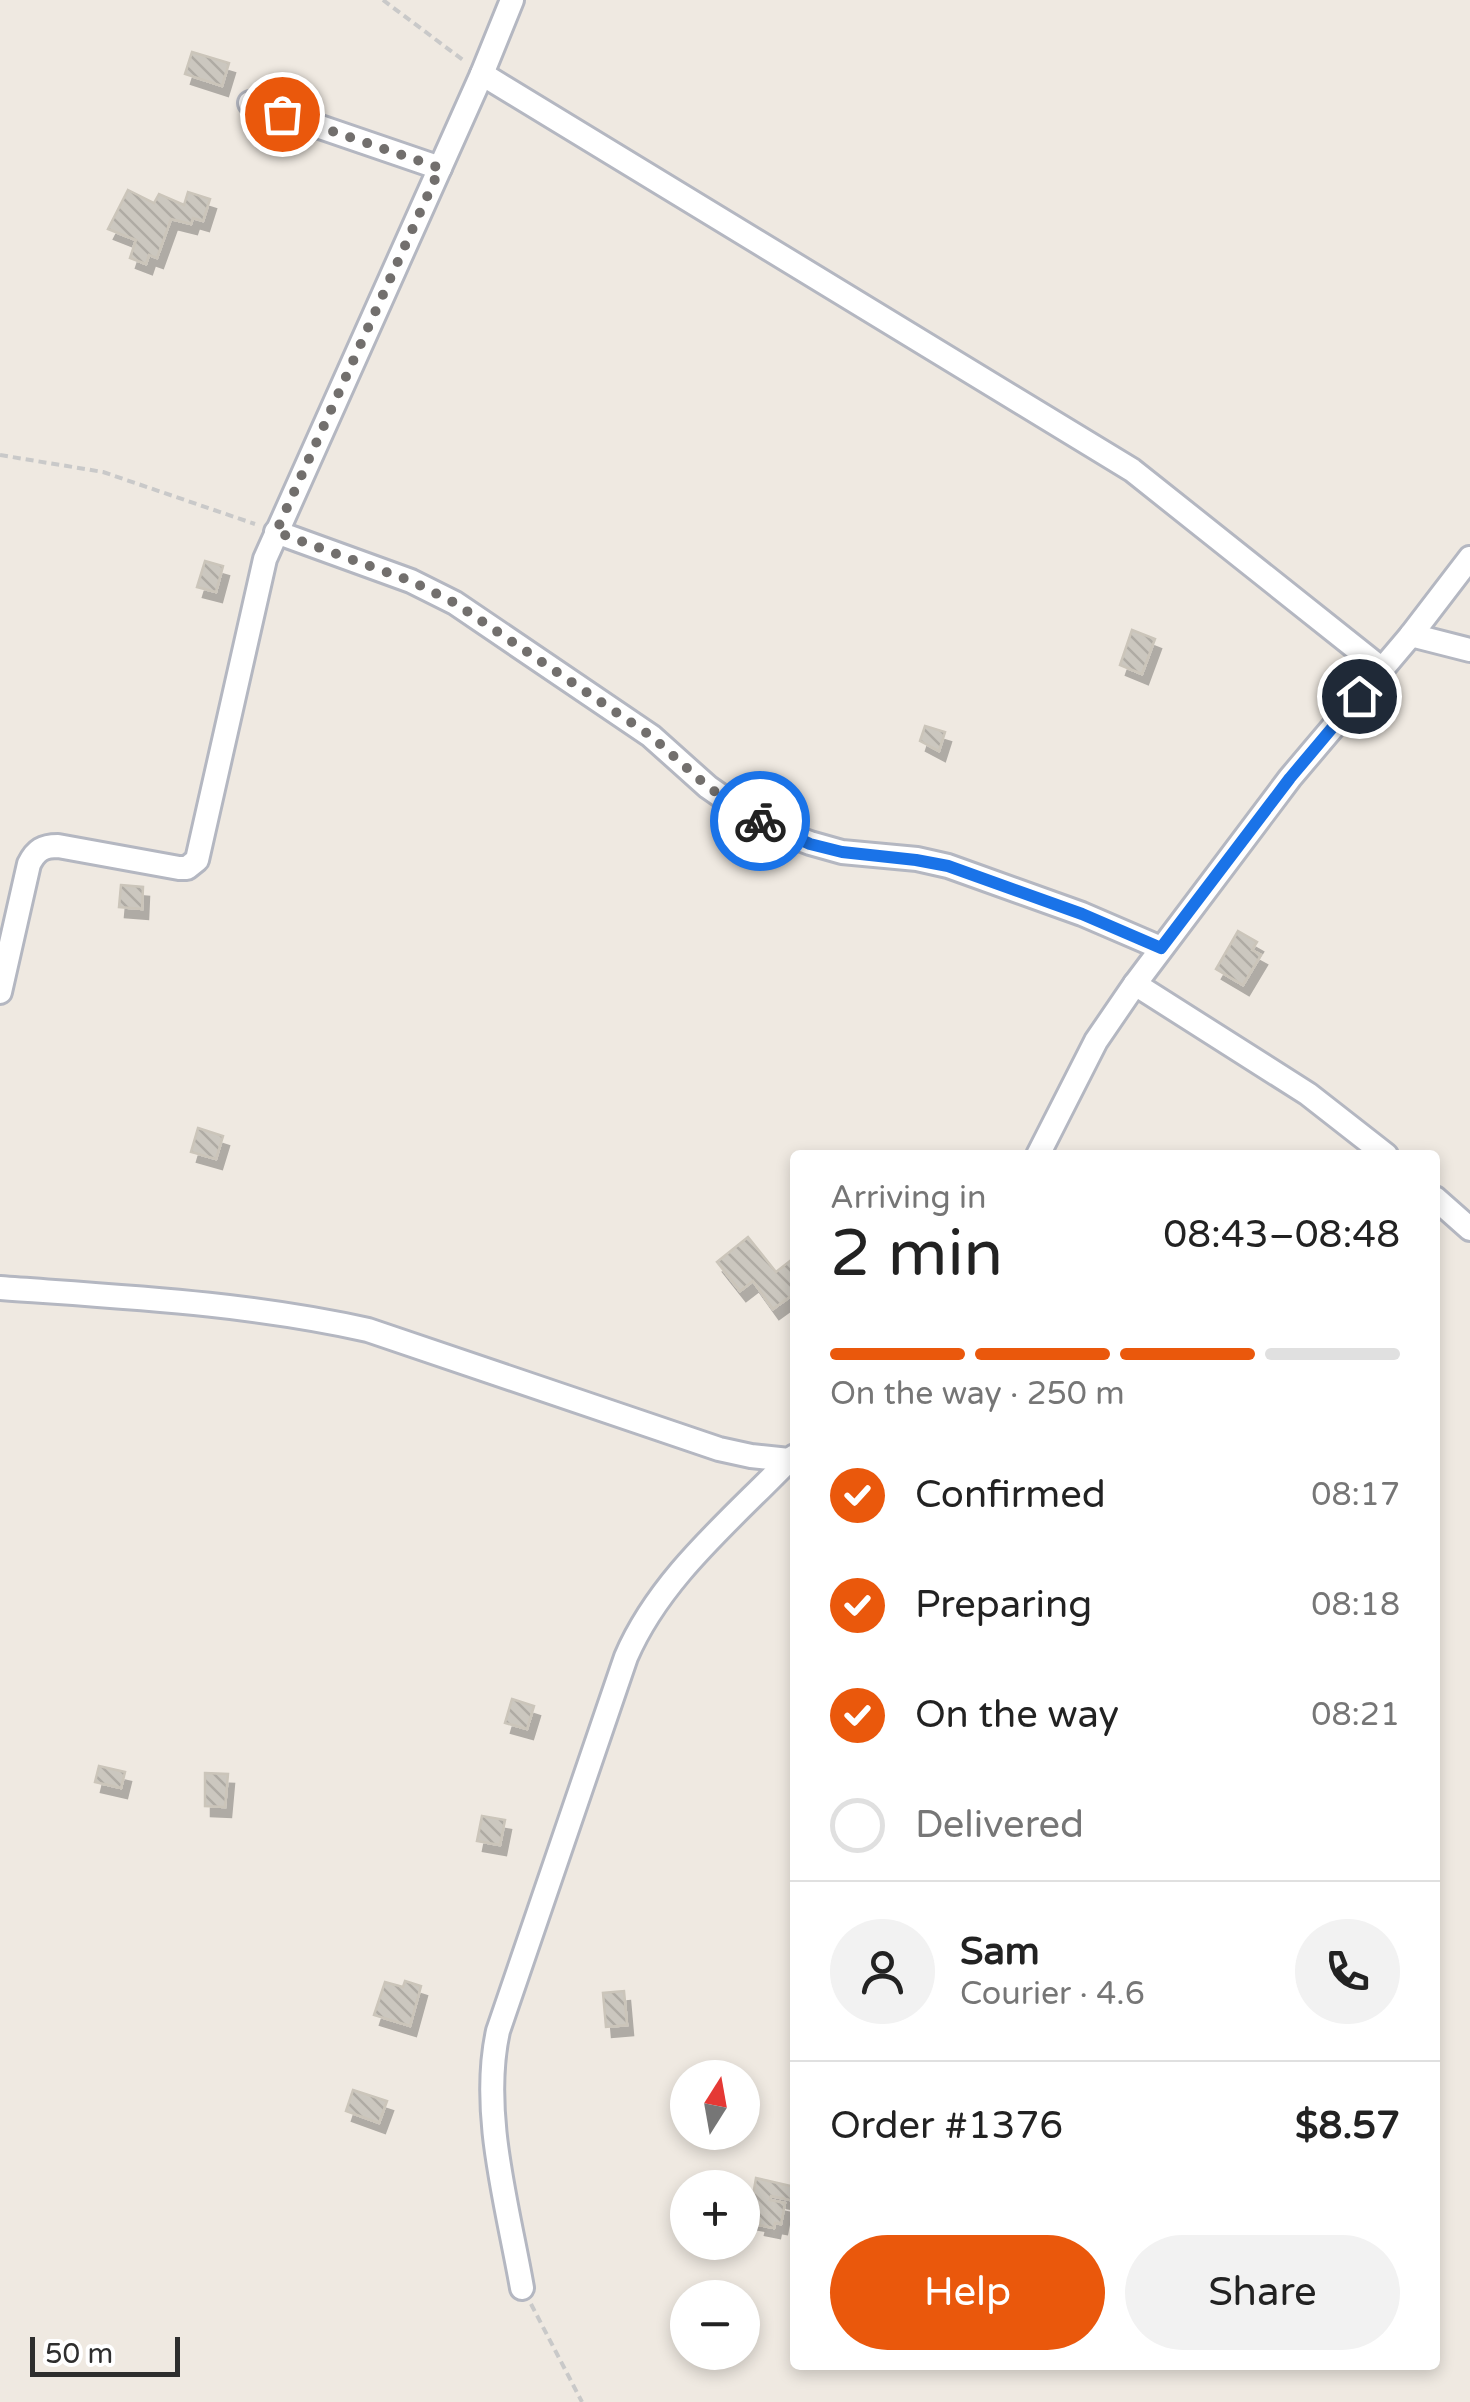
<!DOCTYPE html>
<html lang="en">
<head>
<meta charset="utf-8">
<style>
  body { margin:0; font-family:"Varela Round",sans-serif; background:#f2f2f2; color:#222; height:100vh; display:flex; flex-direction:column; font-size:38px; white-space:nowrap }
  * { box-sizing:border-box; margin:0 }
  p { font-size:32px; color:#767676 }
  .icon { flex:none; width:55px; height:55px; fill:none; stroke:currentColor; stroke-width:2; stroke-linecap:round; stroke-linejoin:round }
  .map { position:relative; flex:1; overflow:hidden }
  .sheet { position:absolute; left:790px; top:1150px; width:650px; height:1220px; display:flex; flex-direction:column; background:#fff; border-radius:10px; box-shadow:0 5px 15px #0003 }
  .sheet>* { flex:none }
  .needle { width:65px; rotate:11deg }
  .buttons { position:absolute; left:670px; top:2060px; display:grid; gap:20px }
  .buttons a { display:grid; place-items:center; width:90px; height:90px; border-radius:50%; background:#fff; box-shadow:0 5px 15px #0003; font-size:50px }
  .scale { position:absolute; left:30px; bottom:25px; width:150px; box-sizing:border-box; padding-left:10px; border:5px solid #2e2e2e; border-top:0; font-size:28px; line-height:35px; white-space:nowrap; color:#2e2e2e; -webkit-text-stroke:8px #fff; paint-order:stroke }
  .pin { position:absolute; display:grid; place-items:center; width:85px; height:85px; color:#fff; margin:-42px; border:5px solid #fff; border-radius:50%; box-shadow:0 2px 10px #0007 }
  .courier { position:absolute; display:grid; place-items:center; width:100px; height:100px; margin:-50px; border:8px solid #1a73e8; border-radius:50%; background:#fff; color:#222; box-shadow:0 2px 12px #0007 }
  .summary em { font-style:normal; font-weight:600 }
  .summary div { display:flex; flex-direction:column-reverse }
  .summary { display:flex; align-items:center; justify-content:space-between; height:170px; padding:0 40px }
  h1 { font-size:65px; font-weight:600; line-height:75px }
  .bar { display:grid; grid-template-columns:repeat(4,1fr); gap:15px 10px; align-content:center; height:120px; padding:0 40px }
  .bar i { height:12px; border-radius:8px; background:#e0e0e0 }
  .bar .active { background:#ea580c }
  .bar p { grid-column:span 4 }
  .line { display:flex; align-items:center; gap:25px; padding:0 40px; border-top:2px solid #e0e0e0 }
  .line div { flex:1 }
  .round { display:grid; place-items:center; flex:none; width:105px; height:105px; border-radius:52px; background:#f2f2f2 }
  ol { padding:0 40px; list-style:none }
  li { display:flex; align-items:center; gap:30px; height:110px }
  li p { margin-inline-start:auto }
  li .icon { padding:10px; border-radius:50%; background:#ea580c; color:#fff; stroke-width:4 }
  li:last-child { color:#767676 }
  li i { width:55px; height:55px; border:5px solid #e0e0e0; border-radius:50% }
  .action { display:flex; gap:20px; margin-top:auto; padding:20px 40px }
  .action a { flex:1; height:115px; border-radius:60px; background:#ea580c; color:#fff; font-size:40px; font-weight:600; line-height:115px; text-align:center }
  .action a+a { background:#f2f2f2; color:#222 }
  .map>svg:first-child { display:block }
  .building { fill:url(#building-back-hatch); stroke:#cbc5ba; stroke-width:2.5; filter:url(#shadow) }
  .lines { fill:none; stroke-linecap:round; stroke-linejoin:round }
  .minor-casing { stroke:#b4b7c1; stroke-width:28 }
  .path { stroke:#c9c9c9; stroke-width:4; stroke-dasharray:8 5; stroke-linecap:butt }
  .minor { stroke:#fff; stroke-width:22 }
  .done { stroke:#726f6d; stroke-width:10; stroke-dasharray:0 18 }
  .route { stroke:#1a73e8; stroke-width:12 }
</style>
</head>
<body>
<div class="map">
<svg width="1470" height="2402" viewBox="0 0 1470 2402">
  <defs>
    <pattern id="building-back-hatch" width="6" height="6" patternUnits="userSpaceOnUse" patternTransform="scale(2.5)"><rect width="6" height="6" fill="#cbc7bf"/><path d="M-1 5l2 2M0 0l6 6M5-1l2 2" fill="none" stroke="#afaba4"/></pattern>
    <filter id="shadow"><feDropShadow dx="6" dy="10" stdDeviation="0" flood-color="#0004"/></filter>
  </defs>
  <rect width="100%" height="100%" fill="#efe9e1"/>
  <g class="building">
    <polygon points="192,52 229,63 222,86 185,74"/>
    <polygon points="128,190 154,203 159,194 184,205 188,192 210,199 203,221 193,218 191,224 171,219 157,258 149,255 146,264 130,258 136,240 108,229"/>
    <polygon points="205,561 223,566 216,592 197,587"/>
    <polygon points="1132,630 1155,639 1142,674 1120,665"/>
    <polygon points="925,726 945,732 939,751 920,741"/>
    <polygon points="121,885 143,887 142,909 119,907"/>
    <polygon points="1238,931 1257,942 1252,950 1261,955 1243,985 1216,969"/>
    <polygon points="198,1128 223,1136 216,1159 191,1152"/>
    <polygon points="748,1237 776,1272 795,1257 795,1293 773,1309 753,1281 740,1291 717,1262"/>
    <polygon points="512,1699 534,1706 527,1729 505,1723"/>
    <polygon points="99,1766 125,1772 121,1788 95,1782"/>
    <polygon points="205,1773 228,1774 225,1807 205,1806"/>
    <polygon points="482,1816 505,1820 500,1845 477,1841"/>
    <polygon points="405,1981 421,1986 410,2026 374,2015 385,1982 403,1987"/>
    <polygon points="624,1991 627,2025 606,2027 603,1993"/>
    <polygon points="353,2090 387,2101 379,2123 346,2111"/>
    <polygon points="756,2178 795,2187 795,2201 771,2196 770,2200 785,2203 781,2224 775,2223 774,2228 759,2225 760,2221 749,2219"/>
  </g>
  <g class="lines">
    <defs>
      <g id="minor">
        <polyline points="482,74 1132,470 1382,669"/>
        <polyline points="250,103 440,168"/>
        <polyline points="276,532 411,581 455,603 651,736 708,787 731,803 784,833 810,843 842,852 917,859 948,866 1082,914 1161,948"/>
        <polyline points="1411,635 1470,650"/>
        <polyline points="1135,984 1308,1094 1386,1155"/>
        <path d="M0 992 29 864C36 850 43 846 58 846L179 868H187L197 860 265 559 482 74 512 0"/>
        <polyline points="1038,1155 1096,1041 1135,984 1290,778 1411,635 1470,558"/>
        <polyline points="1435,1198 1470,1229"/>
        <path d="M0 1288C123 1297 248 1303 368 1330L719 1449 751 1456 789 1460 795 1456"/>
        <path d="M522 2288C508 2207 480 2113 498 2031L626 1657C660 1578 730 1521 789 1460"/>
      </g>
    </defs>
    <use href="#minor" class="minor-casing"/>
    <g class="path">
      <polyline points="383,0 463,60"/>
      <polyline points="0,455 103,472 255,524"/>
      <polyline points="531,2304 582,2402"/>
    </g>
    <use href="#minor" class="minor"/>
  </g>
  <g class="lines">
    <polyline class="done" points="282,114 440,168 276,532 411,581 455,603 651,736 708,787 760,821"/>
    <polyline class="route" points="760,821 810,844 842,852 916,860 948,866 1082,914 1161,948 1290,778 1359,696"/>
  </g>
</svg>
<div class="buttons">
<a><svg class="needle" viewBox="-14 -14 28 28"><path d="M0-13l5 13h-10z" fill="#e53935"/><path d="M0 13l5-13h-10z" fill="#767676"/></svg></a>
<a>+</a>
<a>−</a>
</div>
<div class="scale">50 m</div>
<div class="pin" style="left:282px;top:114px;background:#ea580c"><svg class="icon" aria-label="bag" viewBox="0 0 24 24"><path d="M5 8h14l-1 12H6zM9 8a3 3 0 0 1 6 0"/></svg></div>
<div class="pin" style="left:1359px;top:696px;background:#1f2937"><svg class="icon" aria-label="home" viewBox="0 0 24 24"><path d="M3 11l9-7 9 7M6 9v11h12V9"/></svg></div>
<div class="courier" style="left:760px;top:821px"><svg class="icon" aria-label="bike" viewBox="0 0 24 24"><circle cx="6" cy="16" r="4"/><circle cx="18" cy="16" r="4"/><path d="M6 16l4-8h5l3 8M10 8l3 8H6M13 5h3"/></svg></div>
<section class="sheet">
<div class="summary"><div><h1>2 min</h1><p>Arriving in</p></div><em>08:43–08:48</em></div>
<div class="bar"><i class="active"></i><i class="active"></i><i class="active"></i><i></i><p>On the way · 250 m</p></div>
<ol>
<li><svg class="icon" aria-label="check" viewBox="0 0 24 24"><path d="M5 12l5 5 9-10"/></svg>Confirmed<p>08:17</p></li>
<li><svg class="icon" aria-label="check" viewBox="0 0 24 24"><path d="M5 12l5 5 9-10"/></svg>Preparing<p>08:18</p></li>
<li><svg class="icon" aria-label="check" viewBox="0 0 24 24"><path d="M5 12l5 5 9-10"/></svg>On the way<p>08:21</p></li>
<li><i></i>Delivered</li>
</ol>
<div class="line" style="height:180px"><a class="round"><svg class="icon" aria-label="person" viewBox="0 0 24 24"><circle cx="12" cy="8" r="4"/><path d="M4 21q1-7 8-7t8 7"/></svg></a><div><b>Sam</b><p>Courier · 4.6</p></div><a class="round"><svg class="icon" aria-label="phone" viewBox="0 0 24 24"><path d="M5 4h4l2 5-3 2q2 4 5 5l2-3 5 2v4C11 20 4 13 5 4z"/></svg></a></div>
<div class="line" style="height:130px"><div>Order #1376</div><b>$8.57</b></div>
<div class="action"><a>Help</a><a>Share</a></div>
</section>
</div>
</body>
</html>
